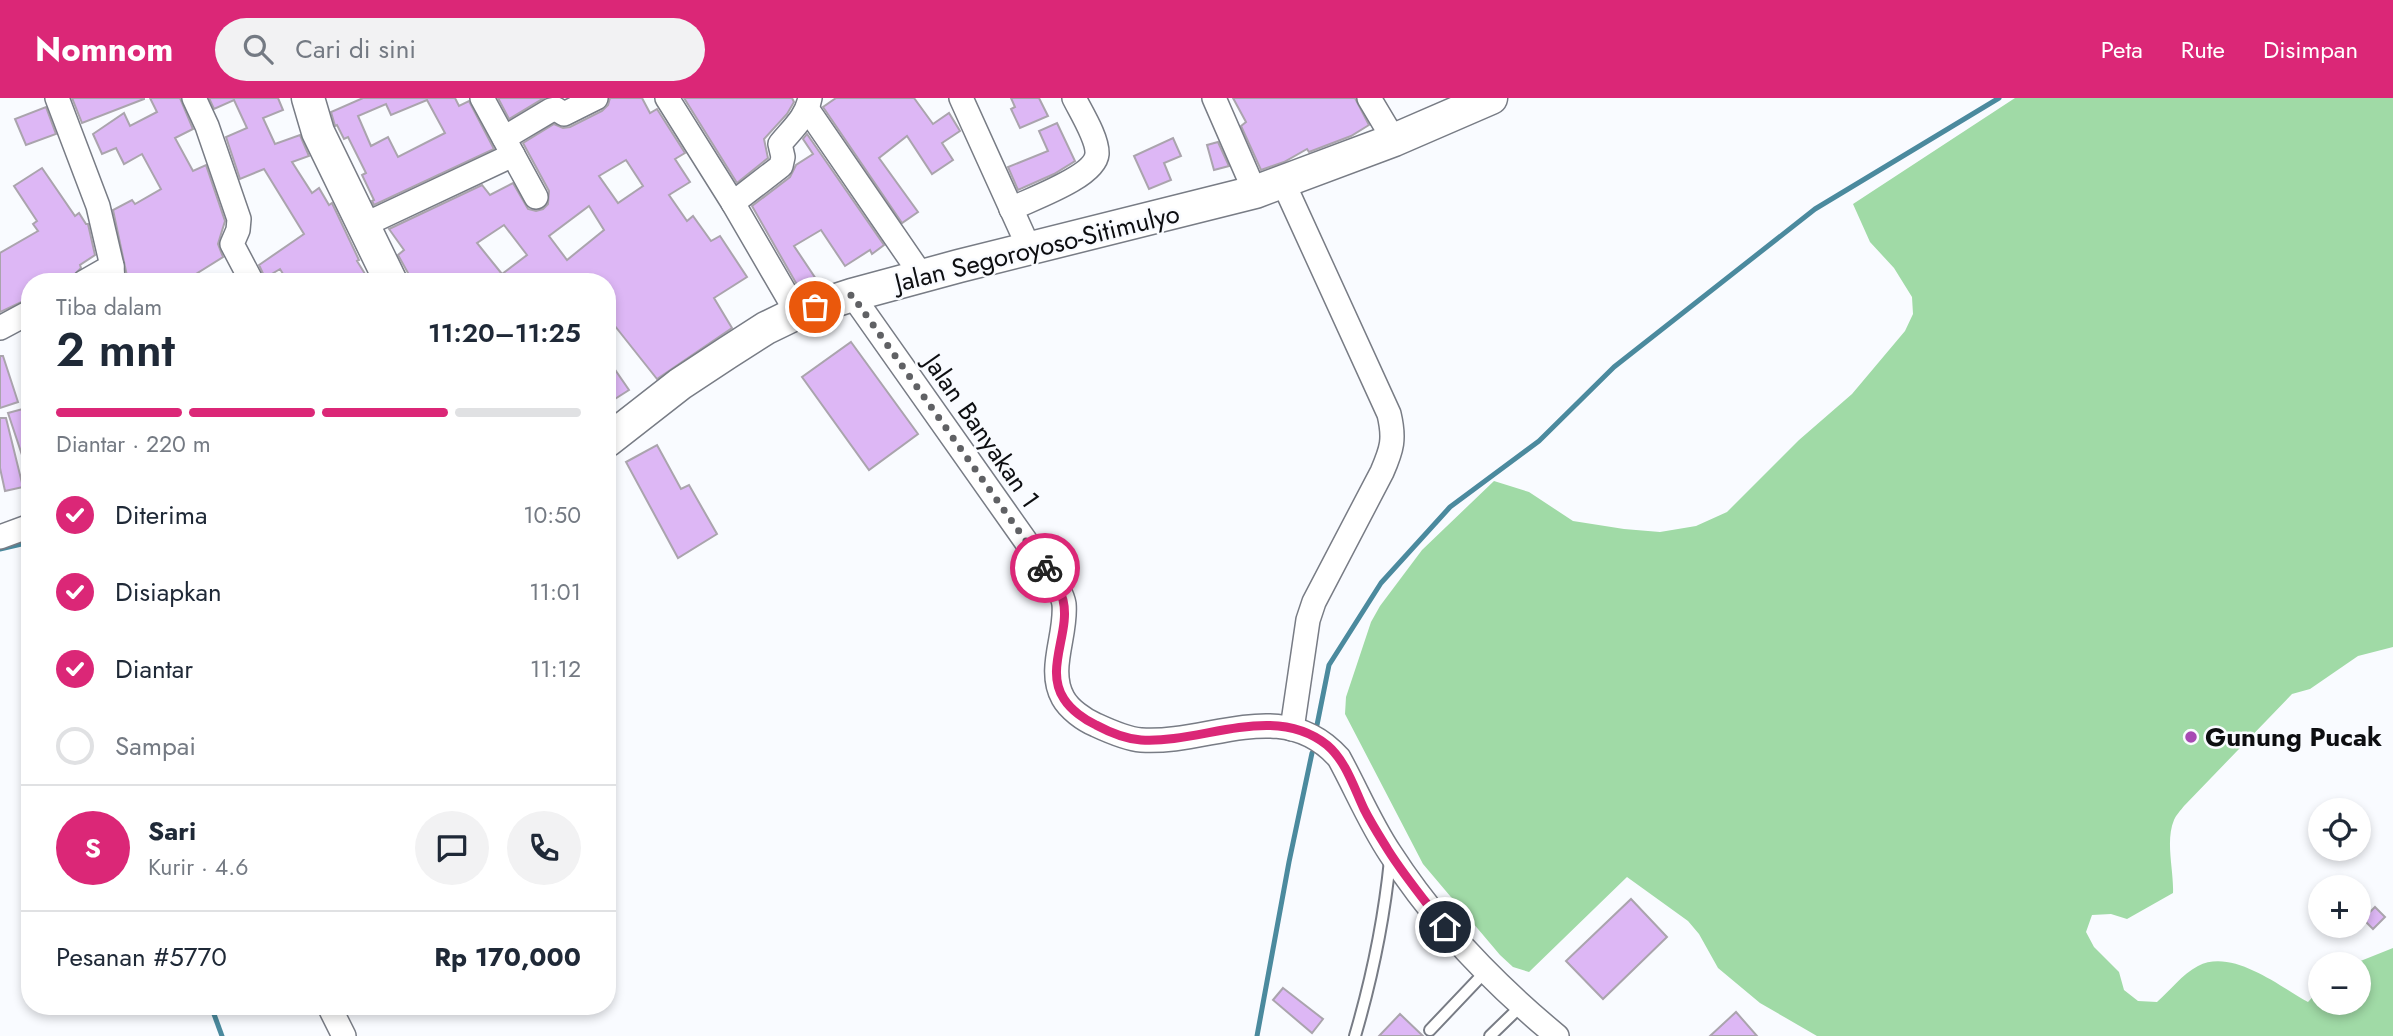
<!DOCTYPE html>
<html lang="id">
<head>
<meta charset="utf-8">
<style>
  body { margin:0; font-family:Jost,sans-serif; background:#f2f2f3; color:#1f2937; height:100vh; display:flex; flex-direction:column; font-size:26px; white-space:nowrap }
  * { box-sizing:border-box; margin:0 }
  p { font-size:23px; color:#747a83 }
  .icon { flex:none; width:38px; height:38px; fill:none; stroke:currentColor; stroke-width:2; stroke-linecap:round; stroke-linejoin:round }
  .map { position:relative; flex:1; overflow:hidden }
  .panel { position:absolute; left:21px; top:175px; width:595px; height:742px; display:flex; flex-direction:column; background:#fff; border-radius:28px; box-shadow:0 4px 10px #0003 }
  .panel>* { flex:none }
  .fabs { position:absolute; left:2308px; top:700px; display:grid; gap:14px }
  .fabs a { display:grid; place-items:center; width:63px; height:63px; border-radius:50%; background:#fff; box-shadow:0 4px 10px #0003; font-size:35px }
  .pin { position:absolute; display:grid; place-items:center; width:60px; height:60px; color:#fff; margin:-30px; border:4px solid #fff; border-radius:50%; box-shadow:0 2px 7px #0007 }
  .courier { position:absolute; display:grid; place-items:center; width:70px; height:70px; margin:-35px; border:5px solid #db2777; border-radius:50%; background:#fff; color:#222; box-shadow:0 2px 9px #0007 }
  .summary em { font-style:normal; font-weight:600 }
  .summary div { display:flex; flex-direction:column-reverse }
  .summary { display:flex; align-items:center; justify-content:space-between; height:119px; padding:0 35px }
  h1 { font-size:46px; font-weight:600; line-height:52px }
  .bar { display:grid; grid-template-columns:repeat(4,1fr); gap:10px 7px; align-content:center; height:84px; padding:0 35px }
  .bar i { height:9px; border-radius:5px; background:#e0e1e3 }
  .bar .selected { background:#db2777 }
  .bar p { grid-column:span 4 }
  .line { display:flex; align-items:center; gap:18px; padding:0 35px; border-top:2px solid #e0e1e3 }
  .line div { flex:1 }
  .round { display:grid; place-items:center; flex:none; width:74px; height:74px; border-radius:37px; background:#f2f2f3 }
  ol { padding:0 35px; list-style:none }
  li { display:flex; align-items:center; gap:21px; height:77px }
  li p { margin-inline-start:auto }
  li .icon { padding:7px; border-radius:50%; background:#db2777; color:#fff; stroke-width:4 }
  li:last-child { color:#747a83 }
  li i { width:38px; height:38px; border:4px solid #e0e1e3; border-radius:50% }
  header { display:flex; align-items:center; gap:42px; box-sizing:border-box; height:98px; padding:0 35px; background:#db2777; color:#fff }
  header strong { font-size:33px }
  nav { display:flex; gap:38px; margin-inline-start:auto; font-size:24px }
  .search { width:490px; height:63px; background:#f2f2f3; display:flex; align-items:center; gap:18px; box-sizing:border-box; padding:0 24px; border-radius:38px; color:#747a83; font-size:26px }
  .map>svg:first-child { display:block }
  .forest { fill:#a0daa6 }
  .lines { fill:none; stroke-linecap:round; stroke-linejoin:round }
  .stream { stroke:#4b8a9e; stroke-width:5 }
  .building { fill:#ddb7f5; stroke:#aaa4ad; stroke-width:2; fill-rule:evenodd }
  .lane-casing { stroke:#787c85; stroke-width:14 }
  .street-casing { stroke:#787c85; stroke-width:26 }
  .secondary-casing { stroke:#787c85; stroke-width:35 }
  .lane { stroke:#fff; stroke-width:10 }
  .street { stroke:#fff; stroke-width:23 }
  .secondary { stroke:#fff; stroke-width:32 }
  .done { stroke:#606164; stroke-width:7; stroke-dasharray:0 12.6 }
  .route { stroke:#db2777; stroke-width:9 }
  .poi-dot { fill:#a74ab3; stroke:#f9fbff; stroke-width:2.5 }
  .labels { text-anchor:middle; stroke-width:5; stroke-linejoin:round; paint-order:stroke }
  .street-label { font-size:26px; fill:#0d0e11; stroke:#f9fbff }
  .poi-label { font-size:26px; font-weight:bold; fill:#0d0e11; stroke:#f9fbff; text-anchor:start }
</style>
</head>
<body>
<header>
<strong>Nomnom</strong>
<div class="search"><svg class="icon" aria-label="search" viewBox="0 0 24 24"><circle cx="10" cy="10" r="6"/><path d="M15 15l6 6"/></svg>Cari di sini</div>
<nav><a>Peta</a><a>Rute</a><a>Disimpan</a></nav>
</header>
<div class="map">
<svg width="2393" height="938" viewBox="0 0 2393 938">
  <rect width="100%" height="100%" fill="#f9fbff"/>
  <path class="forest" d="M2015 0H2393V549L2358 558 2310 591 2292 596 2184 708C2181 712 2176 717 2174 722 2165 743 2174 773 2173 795L2127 821 2111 816 2092 817 2086 834 2094 849 2119 874 2124 892 2138 903 2157 904C2170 893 2182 876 2198 868 2232 850 2279 888 2308 904L2320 891V905H2359V866H2353L2393 850V938H1817L1760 905 1718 870 1699 836 1688 823 1627 779 1529 874 1513 869 1500 857 1423 766 1345 616 1346 599 1371 524 1380 508 1422 452 1494 383 1529 394 1573 423 1624 431 1660 434 1696 428 1727 414 1799 342 1852 296 1905 233 1913 216 1912 199 1894 170 1870 144 1853 106Z"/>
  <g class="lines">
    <g class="stream">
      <polyline points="0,451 30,444"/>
      <polyline points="1317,627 1329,567 1381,485 1450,409 1539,343 1614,269 1815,111 1999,0"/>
      <polyline points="211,908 222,938"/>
      <polyline points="1257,938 1289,764 1312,655"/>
    </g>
  </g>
  <g class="building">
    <polygon points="72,0 144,0 144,1 82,25"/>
    <polygon points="150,0 180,0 193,31 175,40 193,73 206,67 225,123 218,146 223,159 183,184 131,184 127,178 113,112 132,102 135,106 161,91 142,56 124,66 116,50 102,56 93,36 124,15 130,28 157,14"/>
    <polygon points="209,0 278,0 283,12 263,20 275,46 300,37 309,58 292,64 312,95 319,90 329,107 332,105 359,162 357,163 370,184 288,184 280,171 265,180 259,167 304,136 264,71 240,81 226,39 247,30 234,2 214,11"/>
    <path d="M363 0H455L459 8 469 3 494 51 374 107 372 103 374 102 362 77 366 75 348 39 344 41 337 27 335 28 331 14ZM427 2 445 35 398 59 388 39 371 48 358 18 386 6 391 17Z"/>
    <polygon points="498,0 544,0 509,21"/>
    <path d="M610 0H642L650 15 657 11 685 55 675 61 690 84 669 97 687 123 693 118 711 143 720 138 747 179 714 200 732 230 657 281 607 218V184H413L398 157 404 152 389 131 482 87 490 97 513 85 528 111 536 113 543 111 548 106 549 93 523 45 554 26 563 30 570 29 602 13 608 7ZM626 62 643 88 618 105 599 78ZM589 108 604 132 567 162 549 138ZM504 127 527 157 502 176 477 145Z"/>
    <polygon points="684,0 792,0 794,4 787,16 764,41 768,60 737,85"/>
    <polygon points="836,0 914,0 933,26 949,15 960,33 942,45 953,62 932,76 907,38 879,60 918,114 902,125 823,9"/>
    <polygon points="1011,0 1039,0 1048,18 1020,30 1011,11 1015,9"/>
    <polygon points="1233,0 1355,0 1369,27 1351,38 1309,54 1307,51 1284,64 1261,72 1241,28 1246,24"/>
    <polygon points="46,9 56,36 26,47 15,21"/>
    <polygon points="1057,25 1075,63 1054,76 1018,92 1008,69 1048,53 1039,33"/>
    <polygon points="807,36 884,147 872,156 870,152 845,168 821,132 794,148 816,181 800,192 752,108 790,79 796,67 813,56 803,41"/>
    <polygon points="1173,40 1181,58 1164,65 1171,82 1149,91 1134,58"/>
    <polygon points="1218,44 1229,68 1214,72 1207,47"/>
    <polygon points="42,70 75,118 79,115 86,126 88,126 95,157 80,167 81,170 67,184 30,184 30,200 0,214 0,155 38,133 33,126 37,123 14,88"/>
    <polygon points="851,244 918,336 869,372 802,279"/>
    <polygon points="0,258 3,258 18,304 0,310"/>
    <polygon points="607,260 629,292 607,306"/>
    <polygon points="30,309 30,371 27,372 8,315"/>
    <polygon points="0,320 6,320 23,389 5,393 0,370"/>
    <polygon points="657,347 681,391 689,387 717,436 678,460 626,364"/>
    <polygon points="1631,801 1667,839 1603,901 1566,863"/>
    <polygon points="2375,809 2385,819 2373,831 2363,821"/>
    <polygon points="1283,890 1323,921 1312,935 1273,902"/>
    <polygon points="1736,914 1757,938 1710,938"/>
    <polygon points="1400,916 1423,938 1379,938"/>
  </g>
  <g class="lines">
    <defs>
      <g id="lane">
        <polyline points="1430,932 1486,873"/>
        <path d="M1355 938C1372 880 1384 822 1390 762"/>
        <polyline points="1490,938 1521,908"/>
      </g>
      <g id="street">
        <polyline points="57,0 98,108 112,168 113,184"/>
        <polyline points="194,0 207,28 239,121 238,132 232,146 252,184"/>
        <polyline points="482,0 536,99"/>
        <polyline points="667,0 733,105 797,215"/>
        <polyline points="961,0 1029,150"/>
        <polyline points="1214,0 1255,94"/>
        <polyline points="1369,0 1394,42"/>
        <polyline points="808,12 922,178"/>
        <polyline points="504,40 551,12 556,11 564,16 596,0"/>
        <path d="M1283 84 1389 316C1395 341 1392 351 1382 374L1314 504 1308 522 1292 631"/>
        <path d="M733 105 781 68 783 59 780 46C792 31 806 20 810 0"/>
        <path d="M1011 111C1031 101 1095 79 1097 56 1098 41 1081 14 1074 0"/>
        <polyline points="364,127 513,57"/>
        <polyline points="84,184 112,168"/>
        <path d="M852 197 1056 486C1059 492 1063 499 1064 506 1067 537 1047 571 1063 600 1069 611 1084 622 1096 627 1109 633 1127 641 1141 642 1209 647 1283 597 1339 660 1356 691 1370 725 1390 755 1435 825 1493 885 1557 938"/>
        <polyline points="0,230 30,214"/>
        <polyline points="0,439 30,428"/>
        <polyline points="329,908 344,938"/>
      </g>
      <g id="secondary">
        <polyline points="308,0 318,34 391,184"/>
        <polyline points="607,343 680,286 727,255 766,230 797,215 852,197 959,168 1255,94 1394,42 1491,0"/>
      </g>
    </defs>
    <use href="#lane" class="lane-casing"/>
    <use href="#street" class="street-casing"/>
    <use href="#secondary" class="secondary-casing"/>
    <use href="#lane" class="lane"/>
    <use href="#street" class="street"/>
    <use href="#secondary" class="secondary"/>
  </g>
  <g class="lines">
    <polyline class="done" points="815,209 852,197 1045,470"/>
    <path class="route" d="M1045 470C1052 480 1060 490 1063 502 1071 534 1044 571 1064 601 1071 612 1085 622 1096 627 1109 634 1127 641 1141 642 1202 646 1273 604 1327 647 1346 663 1354 690 1364 711 1371 725 1380 739 1388 752 1405 779 1426 804 1445 829"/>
  </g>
  <circle class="poi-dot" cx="2191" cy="639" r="7"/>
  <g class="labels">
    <g class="street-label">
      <text transform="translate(1037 150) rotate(-14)" y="9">Jalan Segoroyoso-Sitimulyo</text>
      <text transform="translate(982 333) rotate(55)" y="9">Jalan Banyakan 1</text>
    </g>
    <g class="poi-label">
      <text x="2205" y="648">Gunung Pucak</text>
    </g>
  </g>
</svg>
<div class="fabs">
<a><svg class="icon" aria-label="locate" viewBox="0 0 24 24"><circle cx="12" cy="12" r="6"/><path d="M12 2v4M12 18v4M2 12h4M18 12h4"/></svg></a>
<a>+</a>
<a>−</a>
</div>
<div class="pin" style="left:815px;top:209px;background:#ea580c"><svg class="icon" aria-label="bag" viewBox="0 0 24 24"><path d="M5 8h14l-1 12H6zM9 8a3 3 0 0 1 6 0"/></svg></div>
<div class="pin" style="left:1445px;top:829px;background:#1f2937"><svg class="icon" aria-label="home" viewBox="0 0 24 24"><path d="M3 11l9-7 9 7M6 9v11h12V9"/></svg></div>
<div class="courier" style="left:1045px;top:470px"><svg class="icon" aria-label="bike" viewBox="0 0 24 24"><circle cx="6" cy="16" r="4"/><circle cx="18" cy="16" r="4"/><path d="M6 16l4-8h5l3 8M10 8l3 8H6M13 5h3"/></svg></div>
<section class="panel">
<div class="summary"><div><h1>2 mnt</h1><p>Tiba dalam</p></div><em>11:20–11:25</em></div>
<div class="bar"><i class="selected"></i><i class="selected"></i><i class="selected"></i><i></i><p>Diantar · 220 m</p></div>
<ol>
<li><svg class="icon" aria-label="check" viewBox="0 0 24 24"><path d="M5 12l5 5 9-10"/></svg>Diterima<p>10:50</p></li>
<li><svg class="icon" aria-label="check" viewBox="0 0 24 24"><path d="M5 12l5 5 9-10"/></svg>Disiapkan<p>11:01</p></li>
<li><svg class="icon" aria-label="check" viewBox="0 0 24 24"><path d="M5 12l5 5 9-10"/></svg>Diantar<p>11:12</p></li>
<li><i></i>Sampai</li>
</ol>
<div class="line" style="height:126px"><b class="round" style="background:#db2777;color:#fff">S</b><div><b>Sari</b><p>Kurir · 4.6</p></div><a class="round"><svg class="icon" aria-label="chat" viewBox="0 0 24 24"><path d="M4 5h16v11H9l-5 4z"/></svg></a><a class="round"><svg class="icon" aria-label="phone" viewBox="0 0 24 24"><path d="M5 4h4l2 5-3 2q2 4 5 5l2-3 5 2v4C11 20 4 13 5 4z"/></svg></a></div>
<div class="line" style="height:91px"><div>Pesanan #5770</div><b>Rp 170,000</b></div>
</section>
</div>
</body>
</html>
